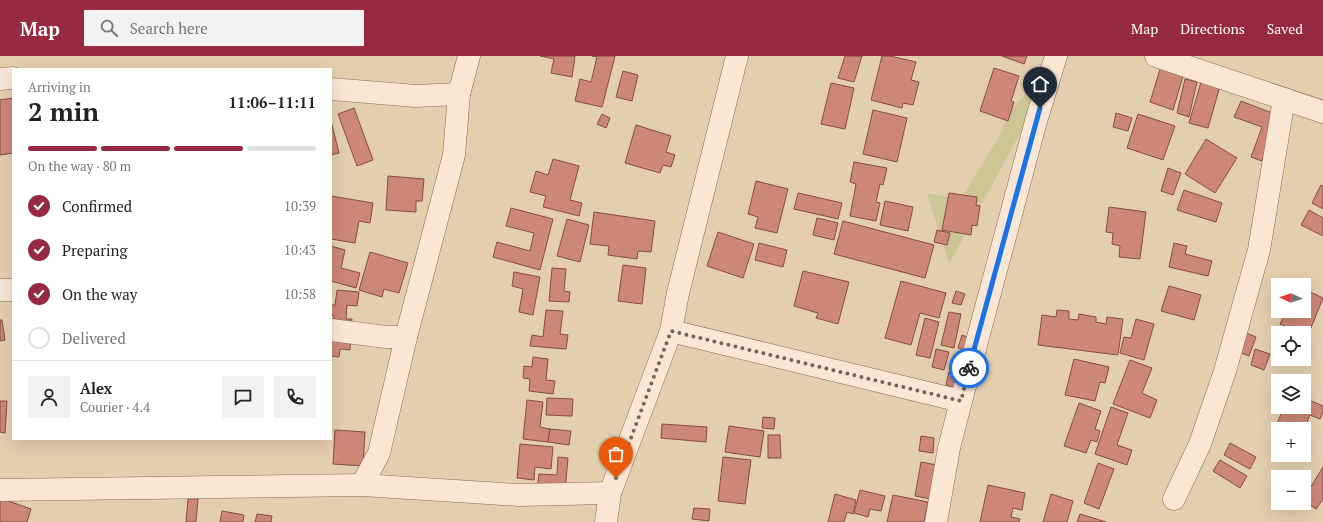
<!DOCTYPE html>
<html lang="en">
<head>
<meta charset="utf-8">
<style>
  body { margin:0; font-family:"PT Serif",serif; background:#f2f2f2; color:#222; height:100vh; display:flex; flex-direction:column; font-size:15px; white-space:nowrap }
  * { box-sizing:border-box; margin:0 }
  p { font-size:13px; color:#767676 }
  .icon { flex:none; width:22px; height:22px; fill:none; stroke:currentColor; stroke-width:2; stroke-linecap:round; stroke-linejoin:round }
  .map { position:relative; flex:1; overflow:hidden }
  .details { position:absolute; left:12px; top:12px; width:320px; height:372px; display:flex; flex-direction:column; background:#fff; border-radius:0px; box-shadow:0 4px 16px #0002 }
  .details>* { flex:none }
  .needle { width:26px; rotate:274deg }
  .fabs { position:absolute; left:1271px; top:222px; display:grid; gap:8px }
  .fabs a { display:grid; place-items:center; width:40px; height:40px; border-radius:0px; background:#fff; box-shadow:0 4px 16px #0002; font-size:20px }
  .pin { position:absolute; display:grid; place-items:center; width:34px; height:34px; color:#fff; margin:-41px -17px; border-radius:50% 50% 50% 0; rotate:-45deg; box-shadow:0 0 4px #0007 }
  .pin .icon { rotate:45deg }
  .courier { position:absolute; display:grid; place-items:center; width:40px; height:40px; margin:-20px; border:3px solid #1a73e8; border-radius:50%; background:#fff; color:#222; box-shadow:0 1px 5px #0007 }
  .summary em { font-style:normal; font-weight:600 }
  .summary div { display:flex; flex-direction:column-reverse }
  .summary { display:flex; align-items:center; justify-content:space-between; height:68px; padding:0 16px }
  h1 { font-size:26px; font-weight:600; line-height:30px }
  .bar { display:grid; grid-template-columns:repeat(4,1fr); gap:6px 4px; align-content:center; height:48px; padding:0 16px }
  .bar i { height:5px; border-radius:3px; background:#e0e0e0 }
  .bar .active { background:#962942 }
  .bar p { grid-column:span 4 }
  .line { display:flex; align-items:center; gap:10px; padding:0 16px; border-top:1px solid #e0e0e0 }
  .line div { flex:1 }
  .round { display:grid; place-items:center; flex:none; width:42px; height:42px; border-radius:0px; background:#f2f2f2 }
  ol { padding:0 16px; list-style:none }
  li { display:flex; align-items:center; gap:12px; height:44px }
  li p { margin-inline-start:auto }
  li .icon { padding:4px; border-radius:50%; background:#962942; color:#fff; stroke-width:4 }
  li:last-child { color:#767676 }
  li i { width:22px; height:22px; border:2px solid #e0e0e0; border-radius:50% }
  header { display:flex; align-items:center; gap:24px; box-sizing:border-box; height:56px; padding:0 20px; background:#962942; color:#fff }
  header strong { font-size:19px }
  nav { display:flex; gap:22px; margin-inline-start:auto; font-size:14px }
  .search { width:280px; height:36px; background:#f2f2f2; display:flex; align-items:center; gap:10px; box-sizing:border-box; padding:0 14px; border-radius:0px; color:#767676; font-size:15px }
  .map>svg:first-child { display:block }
  .farmland { fill:#e3cfae; fill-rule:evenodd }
  .green { fill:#ccc695 }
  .building { fill:#cc8777; stroke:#864b3f }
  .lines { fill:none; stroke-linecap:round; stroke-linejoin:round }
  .minor-casing { stroke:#876759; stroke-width:23 }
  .minor { stroke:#f9e6d4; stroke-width:22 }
  .done { stroke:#776356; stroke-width:4; stroke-dasharray:0 7.2 }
  .route { stroke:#1a73e8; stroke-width:5 }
</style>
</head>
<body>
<header>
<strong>Map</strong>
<div class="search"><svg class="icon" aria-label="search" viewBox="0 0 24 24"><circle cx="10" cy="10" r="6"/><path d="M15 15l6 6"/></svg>Search here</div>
<nav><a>Map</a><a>Directions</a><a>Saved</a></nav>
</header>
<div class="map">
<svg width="1323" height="466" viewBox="0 0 1323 466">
  <rect width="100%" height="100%" fill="#eed7c1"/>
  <path class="farmland" d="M0 0H1323V466H0ZM13 13H331V383H13ZM1278 229H1304V255H1278ZM1278 277H1304V303H1278ZM1278 325H1304V351H1278ZM1278 373H1304V399H1278ZM1278 421H1304V447H1278Z"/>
  <polygon class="green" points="1035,20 1046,25 1031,64 1017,83 949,208 927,137 961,143 1001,77 1010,55 1037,26"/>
  <g class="building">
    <polygon points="540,0 575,0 572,21 551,17 554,3"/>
    <polygon points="592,0 615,0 602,51 575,45 580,23 591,26 597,1"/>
    <polygon points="845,0 862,0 854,26 838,22"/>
    <polygon points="882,0 890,0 916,6 911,24 919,26 913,49 903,47 902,52 871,44"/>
    <polygon points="1002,0 1027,0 1024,8"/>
    <polygon points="1161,10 1184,17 1173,54 1150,46"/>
    <polygon points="994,12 1019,20 1011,45 1014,46 1008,65 980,55"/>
    <polygon points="623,15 638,19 632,45 616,41"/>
    <polygon points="1185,23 1197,26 1189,61 1177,57"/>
    <polygon points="1201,26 1220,30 1208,72 1189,67"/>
    <polygon points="831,27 854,32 845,73 821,68"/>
    <polygon points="13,42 13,97 0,99 0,44"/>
    <polygon points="1241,45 1280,60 1262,105 1251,101 1262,71 1234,61"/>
    <polygon points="354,52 373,104 357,110 338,58"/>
    <polygon points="873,54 907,62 897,106 863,98"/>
    <polygon points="1116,57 1132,62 1128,75 1113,71"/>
    <polygon points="602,58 610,62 606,72 597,68"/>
    <polygon points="1138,58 1175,70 1163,104 1127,92"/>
    <polygon points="331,65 339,97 331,99"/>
    <polygon points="636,69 671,80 666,96 675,99 671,111 663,109 660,117 625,107"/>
    <polygon points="1206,83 1237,102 1215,137 1185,118"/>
    <polygon points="553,103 579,110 570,144 582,147 579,160 543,151 546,140 530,136 536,115 548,119"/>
    <polygon points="854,106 887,112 883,129 880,128 876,146 880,147 876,165 850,160 856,128 850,126"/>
    <polygon points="1168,112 1181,117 1173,139 1161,135"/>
    <polygon points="388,120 424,123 422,145 416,145 416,156 386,154"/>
    <polygon points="756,125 788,133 777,177 755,172 758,161 748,158"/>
    <polygon points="1321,129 1323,130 1323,153 1312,147"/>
    <polygon points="1184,134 1222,147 1216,166 1177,154"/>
    <polygon points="798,137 842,147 838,163 794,153"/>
    <polygon points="949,137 977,141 976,149 980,150 977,170 972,169 971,179 942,174"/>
    <polygon points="331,140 373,147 370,167 359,165 355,187 331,183"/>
    <polygon points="885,145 913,151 908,175 880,169"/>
    <polygon points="1109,151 1146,156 1140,203 1119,201 1120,190 1112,188 1113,177 1106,176"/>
    <polygon points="511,152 553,163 540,214 493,201 497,186 530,195 534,177 506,170"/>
    <polygon points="1309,154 1323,162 1323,180 1301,169"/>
    <polygon points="594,156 655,165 651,196 638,195 637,203 608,199 609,190 590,188"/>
    <polygon points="817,162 838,167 834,184 813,179"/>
    <polygon points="567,163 589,169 580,206 557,200"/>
    <polygon points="843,165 934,189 925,222 834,198"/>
    <polygon points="937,174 950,177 947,189 934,186"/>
    <polygon points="718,176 754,188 743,222 707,210"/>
    <polygon points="759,187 787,194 783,211 755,204"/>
    <polygon points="1174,187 1187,190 1185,198 1212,205 1208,220 1169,211"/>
    <polygon points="331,190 345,194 341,212 360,217 356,232 331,225"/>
    <polygon points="370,196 408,207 399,237 384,233 382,241 359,234"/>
    <polygon points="623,209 646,212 642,248 618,245"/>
    <polygon points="552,212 566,213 564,235 570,236 569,246 549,245"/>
    <polygon points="803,215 849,226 838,268 816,262 818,257 794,250"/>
    <polygon points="514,216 540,221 533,259 519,256 523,233 512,230"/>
    <polygon points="901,225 946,237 939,262 920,257 911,289 885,282"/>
    <polygon points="1169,230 1201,239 1194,264 1161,255"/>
    <polygon points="1304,233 1323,242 1308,279 1280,268 1285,258 1274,253 1278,243 1278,255 1304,255"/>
    <polygon points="337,234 359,236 357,250 347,249 346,263 352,263 351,274 332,272 334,260 331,259 331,249 335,249"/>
    <polygon points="956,235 965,238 961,249 952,247"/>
    <polygon points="546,254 563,255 560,278 568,279 566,293 530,290 532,279 543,281"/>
    <polygon points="1057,254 1069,255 1069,263 1078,264 1079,258 1096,261 1096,266 1106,268 1107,261 1123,263 1118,299 1038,289 1042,259 1056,261"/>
    <polygon points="949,256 961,258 954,292 941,289"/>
    <polygon points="925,262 939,266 930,302 916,299"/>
    <polygon points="1136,263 1154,268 1144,304 1120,297 1124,281 1131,282"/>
    <polygon points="0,264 2,264 5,284 0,285"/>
    <polygon points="1244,276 1256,281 1249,300 1236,295"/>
    <polygon points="331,278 351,279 350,294 340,293 339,301 331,300"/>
    <polygon points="962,279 972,283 967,295 958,292"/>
    <polygon points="936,293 949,296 944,314 932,311"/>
    <polygon points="1255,293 1270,298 1264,314 1251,309"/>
    <polygon points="533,301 548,303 546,324 555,325 553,338 529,335 530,323 523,322 524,310 532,311"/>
    <polygon points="1074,303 1109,311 1105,327 1100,326 1095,345 1065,339"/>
    <polygon points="1130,304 1152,312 1142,337 1157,344 1150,362 1113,348"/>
    <polygon points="949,316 961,320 958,333 946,329"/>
    <polygon points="547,342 573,343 572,360 546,359"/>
    <polygon points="1304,342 1323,350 1323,356 1320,363 1310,359 1304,373 1278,373 1278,376 1274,375 1284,351 1304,351"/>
    <polygon points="527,344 543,346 540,371 550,373 548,386 523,383"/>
    <polygon points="0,345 7,345 5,377 0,376"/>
    <polygon points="1079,347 1101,355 1095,373 1100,375 1097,386 1091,384 1086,397 1064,390"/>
    <polygon points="1111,351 1128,357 1117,389 1132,394 1127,409 1095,398"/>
    <polygon points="763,361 775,362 774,373 762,372"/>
    <polygon points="662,368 707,371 706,386 661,382"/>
    <polygon points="729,370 764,375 760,401 725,396"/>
    <polygon points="550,373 571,375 569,389 548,386"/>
    <polygon points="335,374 365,376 363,410 333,408"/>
    <polygon points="768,379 780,379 781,402 768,402"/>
    <polygon points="921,380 934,382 933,397 919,395"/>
    <polygon points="1230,387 1256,401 1250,413 1224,399"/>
    <polygon points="520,388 553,391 551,413 535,411 534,424 517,422"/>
    <polygon points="558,401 568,402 565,435 537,433 539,418 557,419"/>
    <polygon points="723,401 751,404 745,448 718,445"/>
    <polygon points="1220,404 1247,420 1240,432 1213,415"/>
    <polygon points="921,406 937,409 931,443 915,440"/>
    <polygon points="1098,407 1114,413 1099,453 1084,447"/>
    <polygon points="1323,411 1323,443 1316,453 1304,445 1304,442"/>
    <polygon points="988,429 1025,437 1022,454 1013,452 1011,461 1020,463 1019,466 980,466"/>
    <polygon points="860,434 885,440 881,455 870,453 868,461 854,457"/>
    <polygon points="835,438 856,444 853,458 847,456 844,466 828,466"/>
    <polygon points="1051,438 1073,445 1067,466 1043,466"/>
    <polygon points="893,439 928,446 924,466 887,466"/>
    <polygon points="0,442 31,453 27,466 0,466"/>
    <polygon points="188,443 198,443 196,466 186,466"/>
    <polygon points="694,452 710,453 709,465 692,463"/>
    <polygon points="222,455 244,459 243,466 220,466"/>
    <polygon points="257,458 272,460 271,466 255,466"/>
    <polygon points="1080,458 1106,466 1077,466"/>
  </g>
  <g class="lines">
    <defs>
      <g id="minor">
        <polyline points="1156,0 1323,56"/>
        <polyline points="0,23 13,22"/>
        <polyline points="331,33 416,40 459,38"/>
        <polyline points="0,234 13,234"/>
        <polyline points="331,274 386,281 406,281"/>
        <polyline points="671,275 961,345"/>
        <polyline points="362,429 379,397 406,281 454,99 459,38 469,0"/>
        <polyline points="0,434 362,429 519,439 610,437"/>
        <polyline points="1174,443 1200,388 1225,315 1259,194 1284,43"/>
        <polyline points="606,466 610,437 671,275 678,237 737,0"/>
        <polyline points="936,466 949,392 961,345 1036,65 1056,0"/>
      </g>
    </defs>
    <use href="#minor" class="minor-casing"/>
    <use href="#minor" class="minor"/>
  </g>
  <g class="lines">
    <polyline class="done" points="616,422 671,275 961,345 969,312"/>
    <polyline class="route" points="969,312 1040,52"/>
  </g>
</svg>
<div class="fabs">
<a><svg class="needle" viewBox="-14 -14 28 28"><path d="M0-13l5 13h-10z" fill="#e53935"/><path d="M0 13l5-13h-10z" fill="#767676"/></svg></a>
<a><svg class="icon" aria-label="locate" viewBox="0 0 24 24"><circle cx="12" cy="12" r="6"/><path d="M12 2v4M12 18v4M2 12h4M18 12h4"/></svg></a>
<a><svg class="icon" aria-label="layers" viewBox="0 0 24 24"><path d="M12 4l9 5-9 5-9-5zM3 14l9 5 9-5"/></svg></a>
<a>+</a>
<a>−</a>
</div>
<div class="pin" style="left:616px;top:422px;background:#ea580c"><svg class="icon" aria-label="bag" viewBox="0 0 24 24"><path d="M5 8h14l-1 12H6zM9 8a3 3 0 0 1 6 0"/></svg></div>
<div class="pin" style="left:1040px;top:52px;background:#1f2937"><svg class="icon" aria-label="home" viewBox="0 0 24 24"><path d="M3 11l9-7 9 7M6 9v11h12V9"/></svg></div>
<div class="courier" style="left:969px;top:312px"><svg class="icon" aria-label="bike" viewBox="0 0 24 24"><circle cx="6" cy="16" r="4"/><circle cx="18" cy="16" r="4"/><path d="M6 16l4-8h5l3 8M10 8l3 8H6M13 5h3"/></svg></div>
<section class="details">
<div class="summary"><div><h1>2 min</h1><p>Arriving in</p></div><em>11:06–11:11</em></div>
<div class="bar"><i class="active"></i><i class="active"></i><i class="active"></i><i></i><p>On the way · 80 m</p></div>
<ol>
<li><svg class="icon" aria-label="check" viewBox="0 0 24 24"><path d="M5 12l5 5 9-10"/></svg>Confirmed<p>10:39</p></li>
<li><svg class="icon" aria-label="check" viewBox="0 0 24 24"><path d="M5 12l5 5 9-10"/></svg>Preparing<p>10:43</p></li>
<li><svg class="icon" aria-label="check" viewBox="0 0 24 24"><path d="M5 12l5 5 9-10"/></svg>On the way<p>10:58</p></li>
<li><i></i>Delivered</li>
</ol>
<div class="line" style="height:72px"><a class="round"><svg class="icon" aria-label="person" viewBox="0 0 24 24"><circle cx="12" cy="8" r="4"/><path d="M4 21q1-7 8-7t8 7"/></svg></a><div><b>Alex</b><p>Courier · 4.4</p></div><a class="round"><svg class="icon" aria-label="chat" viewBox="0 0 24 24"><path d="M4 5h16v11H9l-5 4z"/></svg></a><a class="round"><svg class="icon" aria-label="phone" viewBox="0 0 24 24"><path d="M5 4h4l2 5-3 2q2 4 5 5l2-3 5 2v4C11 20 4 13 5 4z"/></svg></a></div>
</section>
</div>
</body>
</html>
